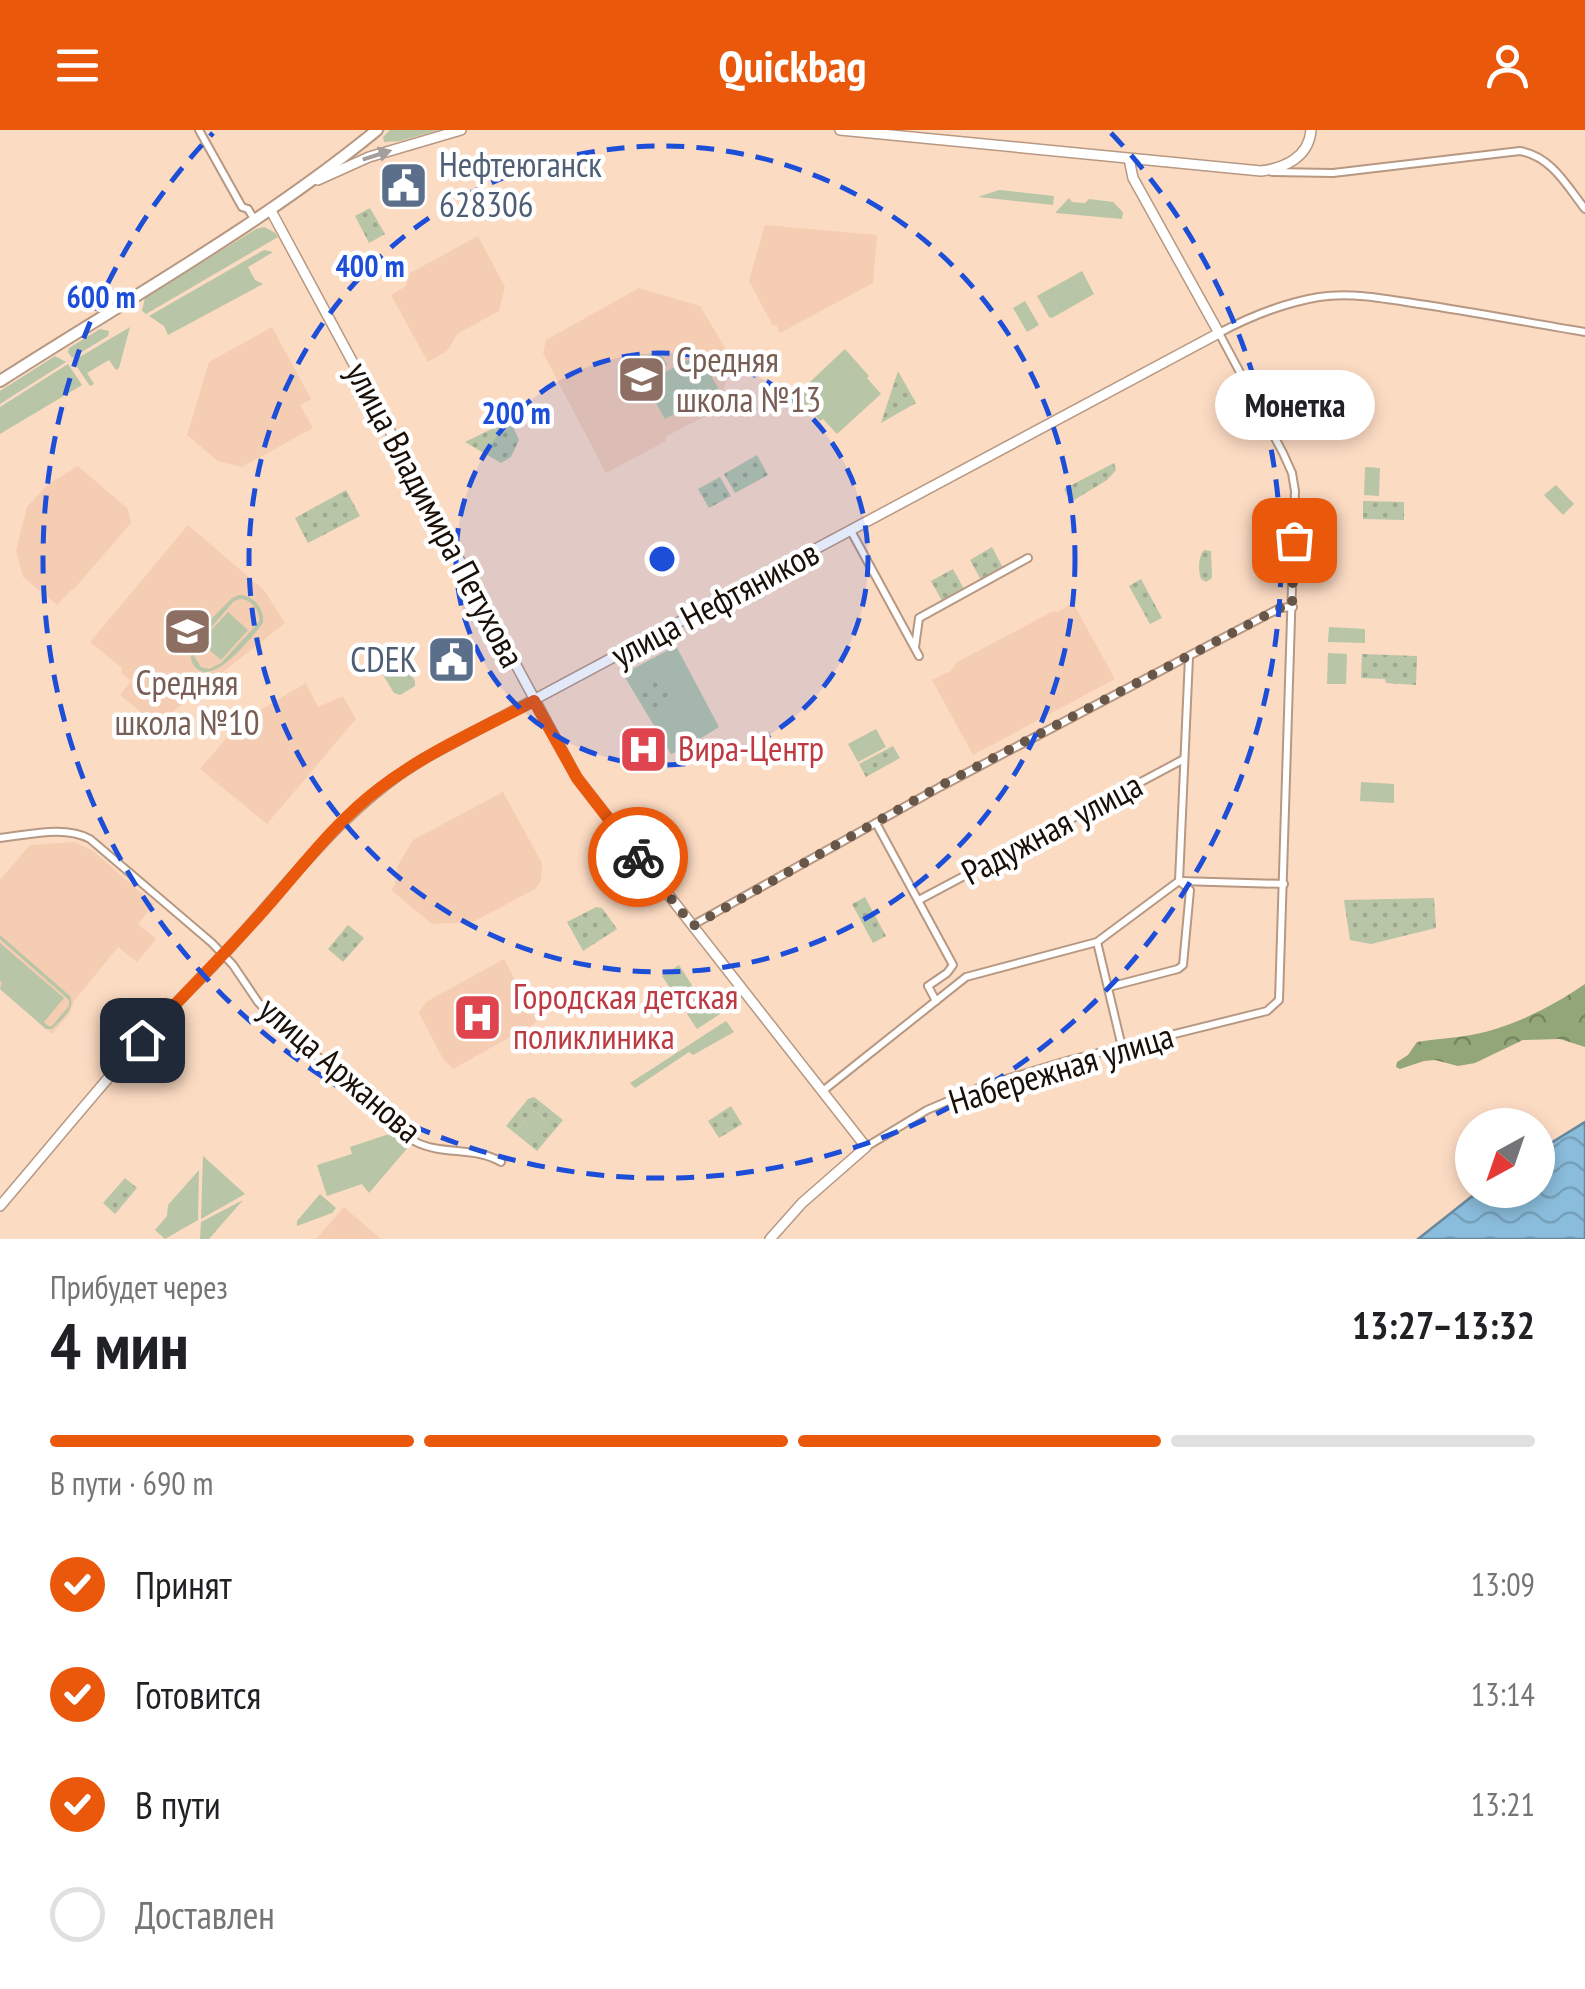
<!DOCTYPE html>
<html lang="ru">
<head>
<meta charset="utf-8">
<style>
  body { margin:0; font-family:"PT Sans Narrow",sans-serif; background:#f2f2f2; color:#202124; height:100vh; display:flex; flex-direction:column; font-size:38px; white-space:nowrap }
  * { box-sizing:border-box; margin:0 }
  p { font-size:32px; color:#757577 }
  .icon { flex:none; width:55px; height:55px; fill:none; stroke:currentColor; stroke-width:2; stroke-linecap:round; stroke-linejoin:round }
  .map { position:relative; height:1109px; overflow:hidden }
  .side { display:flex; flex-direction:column; background:#fff; flex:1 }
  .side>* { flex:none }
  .needle { width:65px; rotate:220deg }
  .controls { position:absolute; left:1455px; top:978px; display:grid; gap:20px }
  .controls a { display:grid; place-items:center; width:100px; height:100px; border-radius:50%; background:#fff; box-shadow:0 5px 15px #0003; font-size:50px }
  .pin { position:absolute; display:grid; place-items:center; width:85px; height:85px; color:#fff; margin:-42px; border-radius:20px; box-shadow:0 5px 15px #0006 }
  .courier { position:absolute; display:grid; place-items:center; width:100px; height:100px; margin:-50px; border:8px solid #ea580c; border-radius:50%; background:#fff; color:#222; box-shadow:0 2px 12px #0007 }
  .bubble { position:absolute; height:70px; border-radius:35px; background:#fff; box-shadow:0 5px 15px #0003; font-size:32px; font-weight:600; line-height:70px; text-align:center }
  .headline em { font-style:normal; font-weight:600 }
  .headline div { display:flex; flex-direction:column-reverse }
  .headline { display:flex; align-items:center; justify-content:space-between; height:170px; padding:0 50px }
  h1 { font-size:65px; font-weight:600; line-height:75px }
  .bar { display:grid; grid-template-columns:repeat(4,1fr); gap:15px 10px; align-content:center; height:120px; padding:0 50px }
  .bar i { height:12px; border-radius:8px; background:#e0e0e0 }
  .bar .current { background:#ea580c }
  .bar p { grid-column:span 4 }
  ol { padding:0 50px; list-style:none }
  li { display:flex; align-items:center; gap:30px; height:110px }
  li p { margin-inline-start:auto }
  li .icon { padding:10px; border-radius:50%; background:#ea580c; color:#fff; stroke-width:4 }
  li:last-child { color:#757577 }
  li i { width:55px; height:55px; border:5px solid #e0e0e0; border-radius:50% }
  header { display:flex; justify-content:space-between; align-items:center; height:130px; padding:0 50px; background:#ea580c; color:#fff; font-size:45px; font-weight:600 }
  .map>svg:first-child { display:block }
  .built { fill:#f5cdb2 }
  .grass { fill:#b8c5a7; fill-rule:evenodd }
  .forest { fill:url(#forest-crowns) }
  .park { fill:url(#park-dots); fill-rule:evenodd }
  .water { fill:url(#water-waves); stroke:#68889b; stroke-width:2.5 }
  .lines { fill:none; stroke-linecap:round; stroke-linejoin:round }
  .street-casing { stroke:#b79882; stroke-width:10 }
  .secondary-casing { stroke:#b79882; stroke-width:12 }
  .primary-casing { stroke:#b79882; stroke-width:14 }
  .street { stroke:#fff; stroke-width:6 }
  .secondary { stroke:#fff; stroke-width:9 }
  .primary { stroke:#fff; stroke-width:10 }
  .oneway { fill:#a39f9c }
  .done { stroke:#685649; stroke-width:10; stroke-dasharray:0 18 }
  .route { stroke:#ea580c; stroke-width:12 }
  .ring { fill:none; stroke:#1d4ed8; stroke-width:5; stroke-dasharray:18 12 }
  .labels { text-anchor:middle; stroke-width:9; stroke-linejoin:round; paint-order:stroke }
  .service-label { font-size:35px; fill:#4e5e75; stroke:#fff; text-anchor:start }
  .education-label { font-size:35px; fill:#785e54; stroke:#fff; text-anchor:start }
  .street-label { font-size:35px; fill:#190f07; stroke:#fff }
  .health-label { font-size:35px; fill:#be3a42; stroke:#fff; text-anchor:start }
  .centre { fill:#1d4ed8; stroke:#fff; stroke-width:5 }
  .ring-label { font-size:30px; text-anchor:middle; font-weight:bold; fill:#1d4ed8; stroke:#fff; stroke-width:9; stroke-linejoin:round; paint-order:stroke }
</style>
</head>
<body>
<header><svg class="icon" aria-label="menu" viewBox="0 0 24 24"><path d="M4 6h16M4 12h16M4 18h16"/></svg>Quickbag<svg class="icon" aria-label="person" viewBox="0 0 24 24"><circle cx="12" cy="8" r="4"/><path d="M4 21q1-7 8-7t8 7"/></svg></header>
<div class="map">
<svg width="1585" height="1109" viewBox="0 0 1585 1109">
  <defs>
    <pattern id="forest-crowns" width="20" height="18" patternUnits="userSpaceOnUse" patternTransform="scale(2.5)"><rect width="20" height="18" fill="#93a677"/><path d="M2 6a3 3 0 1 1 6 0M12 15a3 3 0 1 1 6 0" fill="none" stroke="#778660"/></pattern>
    <pattern id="park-dots" width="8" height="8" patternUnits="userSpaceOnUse" patternTransform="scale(2.5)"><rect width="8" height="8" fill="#b8c5a7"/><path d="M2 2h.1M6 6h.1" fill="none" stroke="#9ea88e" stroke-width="1.8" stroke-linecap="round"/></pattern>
    <pattern id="water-waves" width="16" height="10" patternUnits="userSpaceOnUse" patternTransform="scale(2.5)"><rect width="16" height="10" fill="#8abcdb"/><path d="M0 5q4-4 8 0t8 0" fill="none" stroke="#76a0ba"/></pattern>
  </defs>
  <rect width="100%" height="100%" fill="#fcdbc3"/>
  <g class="built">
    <polygon points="765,95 877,105 873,153 780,203 776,195 773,196 749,151"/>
    <polygon points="478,106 505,157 499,181 457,204 448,220 428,232 391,165 406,156 410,143"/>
    <polygon points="639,158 700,176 731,228 721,272 723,277 665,307 666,311 606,343 543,223 546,210"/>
    <polygon points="272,197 311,269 300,275 313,298 242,337 218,331 187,305 209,232"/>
    <polygon points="78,336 128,379 131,393 73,460 70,461 57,475 23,447 16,421 27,377 47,355"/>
    <polygon points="188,395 264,460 285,493 156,595 120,565 131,551 121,543 122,538 90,512"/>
    <polygon points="1073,473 1115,549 973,625 932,550 951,541 957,532 1054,481 1058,482"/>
    <polygon points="306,553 318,577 343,566 356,589 267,694 200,639 240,592"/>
    <polygon points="503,662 542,733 541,751 535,759 473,792 432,794 391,760 395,755 398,735 413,710"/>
    <polygon points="75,712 93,721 154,774 138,794 156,809 137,832 118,817 74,871 70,883 52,904 0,859 0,750 30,715"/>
    <polygon points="504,829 537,892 453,939 443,929 419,883 426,872"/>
    <polygon points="344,1077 346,1079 381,1109 316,1109"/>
  </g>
  <g class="grass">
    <polygon points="390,0 439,0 400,11 384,12 383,7"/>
    <polygon points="999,60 1054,66 1053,75 978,67"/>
    <polygon points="1069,68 1072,72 1085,73 1089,69 1113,72 1123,82 1122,89 1055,83"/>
    <polygon points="264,97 274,102 278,107 146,184 142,181 145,168 256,99"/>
    <polygon points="264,120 273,122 248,137 255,150 263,154 168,205 164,196 149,186"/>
    <polygon points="1082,141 1094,164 1052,188 1049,187 1037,166"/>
    <polygon points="1025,171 1039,195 1027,202 1013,178"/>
    <polygon points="130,197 119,238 116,240 109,230 87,243 94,254 90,256 73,231"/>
    <polygon points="100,199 109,201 108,206 72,228 68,222 69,218"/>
    <polygon points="845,219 869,246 867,248 881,264 837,304 823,289 820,291 796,265"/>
    <polygon points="659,220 667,235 640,250 632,235"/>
    <polygon points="699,224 719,260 665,289 645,253"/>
    <polygon points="55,226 66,232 0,274 0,261"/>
    <polygon points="68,234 82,255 0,304 0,277"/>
    <polygon points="1365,337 1380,338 1379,366 1364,365"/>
    <polygon points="1556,355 1574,374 1563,385 1544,365"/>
    <path d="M239 465C253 465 265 479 263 493 252 507 216 554 197 539 190 533 190 525 192 517 198 499 219 482 232 468ZM240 469C251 469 261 481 259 492L221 533 209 539 201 537 194 526 197 514 234 471Z"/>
    <polygon points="228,482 248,500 221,530 200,512"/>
    <polygon points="1329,497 1365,499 1365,513 1328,512"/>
    <polygon points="676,516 719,597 677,623 676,622 671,624 623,544"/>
    <polygon points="1328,523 1347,524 1346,554 1327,554"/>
    <polygon points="404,533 415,551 415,556 400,565 394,563 383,545"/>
    <polygon points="876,599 886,617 858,632 848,614"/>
    <polygon points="1361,652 1394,654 1394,673 1360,671"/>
    <path d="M0 805 70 866C76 879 61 890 52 899H46L0 859 2 853 0 851V813L64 868 44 892 48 896H52L69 876V870L0 809Z"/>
    <polygon points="679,835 702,871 686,882 662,846"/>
    <polygon points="710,869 720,884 697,899 687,884"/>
    <polygon points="726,891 734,902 693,925 689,922 635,958 630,953"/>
    <polygon points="533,980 547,992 530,1013 516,1001"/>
    <polygon points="395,1002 410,1015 369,1063 362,1054 327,1066 317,1035 352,1024 350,1017"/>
    <polygon points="203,1026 245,1064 201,1089"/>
    <polygon points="199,1040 198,1090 165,1109 155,1100 167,1086 168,1075"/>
    <polygon points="320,1064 336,1078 332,1083 297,1096 297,1091"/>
    <polygon points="243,1070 209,1109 200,1109 201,1092"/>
  </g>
  <path class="forest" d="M1585 854V917L1560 909 1523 910 1475 933 1458 936 1435 930 1424 931 1400 939 1396 937 1397 932 1408 925 1417 912C1435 909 1454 908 1471 905 1513 897 1551 877 1585 854Z"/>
  <g class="park">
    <polygon points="370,78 385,104 369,113 355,86"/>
    <polygon points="898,241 916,273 881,293"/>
    <polygon points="510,290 519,310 511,327 501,333 465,312"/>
    <polygon points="757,325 768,345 735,363 724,344"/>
    <polygon points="1114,333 1116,340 1107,350 1071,372 1064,359"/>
    <polygon points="720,347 731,366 709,378 698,359"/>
    <polygon points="346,360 360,386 308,413 295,388"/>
    <polygon points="1363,371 1404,372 1404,390 1363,389"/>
    <polygon points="992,417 1003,438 981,450 970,430"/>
    <path d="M1204 420 1211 421 1212 448 1206 452 1201 449C1198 441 1198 426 1204 420Z"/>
    <polygon points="953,439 964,459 942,471 931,451"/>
    <polygon points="1141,449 1162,488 1150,494 1129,456"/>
    <polygon points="1362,524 1417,526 1416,555 1386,553 1385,549 1361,548"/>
    <polygon points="659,549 673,572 670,575 670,579 652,591 635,562"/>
    <polygon points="893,616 900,628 866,647 859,634"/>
    <polygon points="865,767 886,806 873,813 852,774"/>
    <polygon points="1434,768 1436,798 1371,814 1350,810 1344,770"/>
    <polygon points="596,777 602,778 617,799 583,821 567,792"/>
    <polygon points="348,795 364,808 343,832 328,819"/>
    <path d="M534 967 563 990 537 1021 506 996 528 969ZM533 980 547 992 530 1012 516 1001Z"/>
    <polygon points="731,976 742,994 719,1008 708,991"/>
    <polygon points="125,1048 137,1058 115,1084 103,1073"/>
  </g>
  <polygon class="water" points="1585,992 1585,1109 1418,1109 1480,1060 1538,1060 1538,1021"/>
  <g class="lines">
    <defs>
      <g id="street">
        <polyline points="199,0 242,77 248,79 254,89"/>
        <path d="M1272 42 1333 43 1520 21C1551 26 1567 56 1585 79"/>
        <polyline points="851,401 919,526"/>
        <polyline points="915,517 919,488 1028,428"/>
        <polyline points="876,693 953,835 947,843 928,856 936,871"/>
        <path d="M0 708C28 705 65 695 90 709L212 813 233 835 258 872 268 883 414 1011C441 1026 475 1016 501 1032"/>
        <polyline points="1180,751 1284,754"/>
        <polyline points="919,770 1184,629"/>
        <polyline points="693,795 940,657 1280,478 1293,477"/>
        <polyline points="1097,812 1122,917"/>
        <polyline points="1109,857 1178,839 1183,835 1190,760 1179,751"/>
        <polyline points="824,960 966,847 1097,812 1179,751 1189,527"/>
        <path d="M866 1017 927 980 983 956 1070 930 1267 881 1279 870 1295 361 1292 343 1283 323 1219 203C1251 186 1283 173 1319 167 1352 162 1387 169 1419 174 1474 182 1530 193 1585 202"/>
      </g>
      <g id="secondary">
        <path d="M840 0 1261 41C1285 38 1309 27 1311 0"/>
        <polyline points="318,50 369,27 461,0"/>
        <polyline points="270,79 577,648 866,1017 802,1073 770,1109"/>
        <path d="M0 1076C48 1020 95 962 144 907 173 875 205 846 234 813 294 747 347 674 425 628L1219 203 1133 48 1129 29"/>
      </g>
      <path id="primary" d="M0 251C126 170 261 95 377 0"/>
    </defs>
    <use href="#street" class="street-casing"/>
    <use href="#secondary" class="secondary-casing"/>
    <use href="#primary" class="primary-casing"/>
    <use href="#street" class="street"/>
    <use href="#secondary" class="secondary"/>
    <use href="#primary" class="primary"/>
  </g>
  <defs><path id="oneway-solid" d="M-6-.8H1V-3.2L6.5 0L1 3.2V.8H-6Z" transform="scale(2.5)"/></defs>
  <use class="oneway" href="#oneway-solid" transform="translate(377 25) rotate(-18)"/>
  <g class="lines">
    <polyline class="done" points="638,727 693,796 940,656 1280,478 1292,477 1294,410"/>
    <path class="route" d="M142 910C182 866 224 825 264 780 301 738 335 692 380 658 427 622 483 598 534 571L577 648 638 727"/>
  </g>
  <circle cx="662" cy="429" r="206" fill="#1d4ed8" fill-opacity=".12"/>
  <g class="ring">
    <circle cx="662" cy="429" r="206"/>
    <circle cx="662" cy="429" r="413"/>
    <path d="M1111 3A619 619 0 1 1 213 3"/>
  </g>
  <defs>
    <symbol id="civic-square" viewBox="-11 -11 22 22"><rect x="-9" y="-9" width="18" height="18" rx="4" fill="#5c6f8a" stroke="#fff"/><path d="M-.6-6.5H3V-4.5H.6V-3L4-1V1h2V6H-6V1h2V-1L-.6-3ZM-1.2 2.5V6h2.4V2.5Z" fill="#fff"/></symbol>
    <symbol id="school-square" viewBox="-11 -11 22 22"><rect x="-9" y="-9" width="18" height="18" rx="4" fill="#8d6e63" stroke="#fff"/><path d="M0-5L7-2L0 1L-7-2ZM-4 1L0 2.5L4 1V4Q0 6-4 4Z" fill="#fff"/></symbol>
    <symbol id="hospital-square" viewBox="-11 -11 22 22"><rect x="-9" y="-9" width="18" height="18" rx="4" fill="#e0444e" stroke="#fff"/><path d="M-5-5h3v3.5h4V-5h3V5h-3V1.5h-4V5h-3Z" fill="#fff"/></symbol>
  </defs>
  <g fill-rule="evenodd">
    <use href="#civic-square" x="376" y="28" width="55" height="55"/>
    <use href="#school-square" x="614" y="222" width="55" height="55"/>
    <use href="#school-square" x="160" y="474" width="55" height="55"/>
    <use href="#civic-square" x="424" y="502" width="55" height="55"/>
    <use href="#hospital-square" x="616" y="592" width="55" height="55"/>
    <use href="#hospital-square" x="450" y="860" width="55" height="55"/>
  </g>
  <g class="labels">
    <g class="service-label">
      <text x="439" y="47">Нефтеюганск<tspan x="439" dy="40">628306</tspan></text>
      <text x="417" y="542" text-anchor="end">CDEK</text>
    </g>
    <g class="education-label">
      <text x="676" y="242">Средняя<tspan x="676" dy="40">школа №13</tspan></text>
      <text x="187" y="565" text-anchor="middle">Средняя<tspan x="187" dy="40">школа №10</tspan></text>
    </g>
    <g class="street-label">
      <text transform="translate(435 385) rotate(62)" y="12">улица Владимира Петухова</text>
      <text transform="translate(715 474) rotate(-28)" y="12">улица Нефтяников</text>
      <text transform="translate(1052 699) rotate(-28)" y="12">Радужная улица</text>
      <text transform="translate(1061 939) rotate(-17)" y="12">Набережная улица</text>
      <text transform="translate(340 940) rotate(41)" y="12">улица Аржанова</text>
    </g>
    <g class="health-label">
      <text x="678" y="631">Вира-Центр</text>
      <text x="513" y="879">Городская детская<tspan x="513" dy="40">поликлиника</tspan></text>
    </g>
  </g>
  <circle cx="662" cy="429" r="15" class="centre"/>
  <g class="ring-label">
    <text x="370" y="147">400 m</text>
    <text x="101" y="178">600 m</text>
    <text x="516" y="294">200 m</text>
  </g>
</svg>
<div class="controls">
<a><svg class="needle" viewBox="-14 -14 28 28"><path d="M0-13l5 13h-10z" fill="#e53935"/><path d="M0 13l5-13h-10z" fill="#757577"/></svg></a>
</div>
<div class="pin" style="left:1294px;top:410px;background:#ea580c"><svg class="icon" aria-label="bag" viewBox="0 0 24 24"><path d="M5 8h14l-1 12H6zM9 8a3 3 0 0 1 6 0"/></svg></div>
<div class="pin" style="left:142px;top:910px;background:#1f2937"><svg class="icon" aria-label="home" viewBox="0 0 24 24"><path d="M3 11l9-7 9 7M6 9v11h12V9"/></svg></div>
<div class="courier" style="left:638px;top:727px"><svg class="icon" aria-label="bike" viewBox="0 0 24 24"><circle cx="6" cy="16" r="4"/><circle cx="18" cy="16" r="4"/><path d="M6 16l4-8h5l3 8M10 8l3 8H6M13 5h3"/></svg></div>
<div class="bubble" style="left:1215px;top:240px;width:160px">Монетка</div>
</div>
<section class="side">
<div class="headline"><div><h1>4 мин</h1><p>Прибудет через</p></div><em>13:27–13:32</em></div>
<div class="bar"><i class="current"></i><i class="current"></i><i class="current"></i><i></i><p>В пути · 690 m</p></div>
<ol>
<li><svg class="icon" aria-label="check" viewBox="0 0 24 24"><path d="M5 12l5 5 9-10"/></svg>Принят<p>13:09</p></li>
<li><svg class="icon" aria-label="check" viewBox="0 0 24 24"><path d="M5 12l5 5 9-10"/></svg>Готовится<p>13:14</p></li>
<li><svg class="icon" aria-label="check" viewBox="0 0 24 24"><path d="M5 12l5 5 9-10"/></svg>В пути<p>13:21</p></li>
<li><i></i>Доставлен</li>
</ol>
</section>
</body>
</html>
